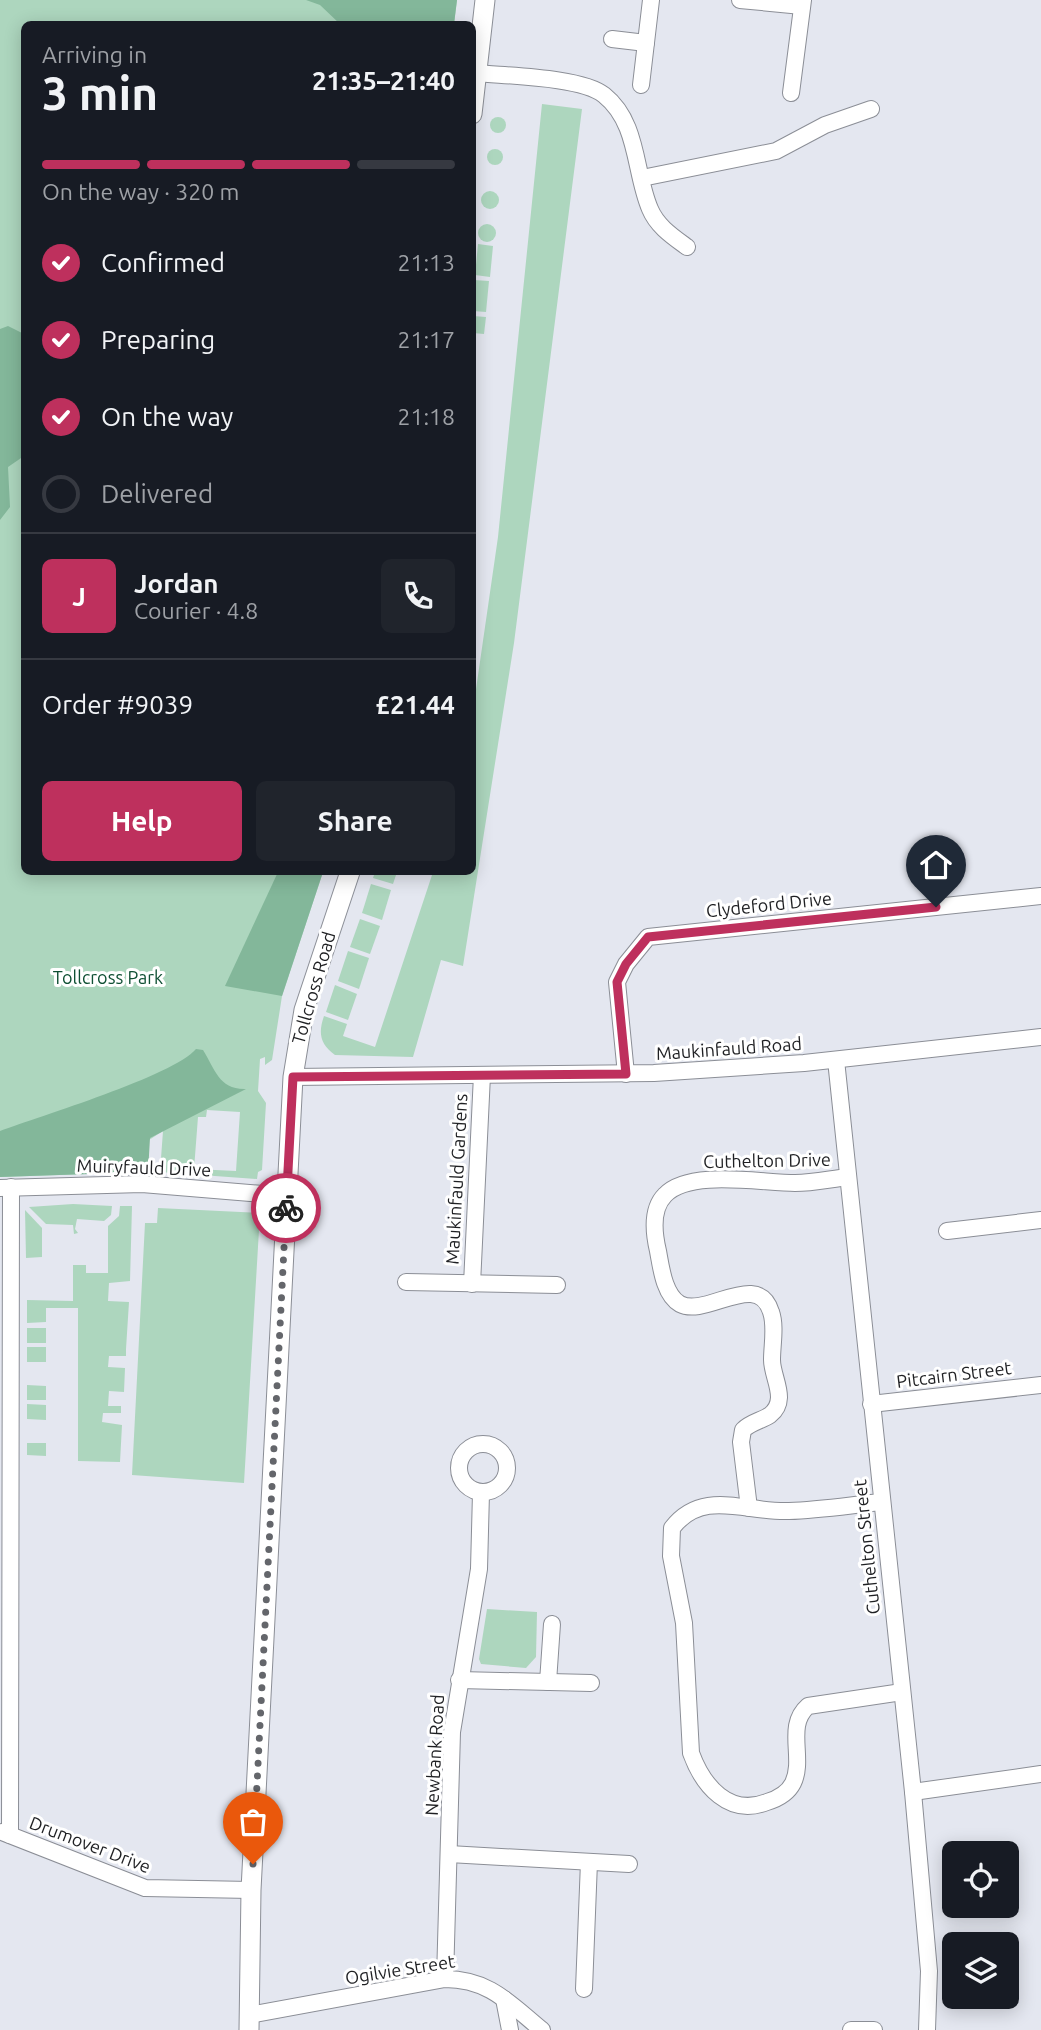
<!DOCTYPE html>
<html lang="en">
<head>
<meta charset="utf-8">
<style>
  body { margin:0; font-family:Ubuntu,sans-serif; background:#20242c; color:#f1f3f6; height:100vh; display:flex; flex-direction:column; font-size:26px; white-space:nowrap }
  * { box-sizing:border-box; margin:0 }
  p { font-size:23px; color:#9ea1a6 }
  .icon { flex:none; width:38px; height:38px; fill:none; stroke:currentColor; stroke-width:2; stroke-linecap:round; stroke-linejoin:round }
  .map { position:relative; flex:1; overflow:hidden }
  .side { position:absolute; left:21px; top:21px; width:455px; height:854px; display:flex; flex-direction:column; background:#171b24; border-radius:10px; box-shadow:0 4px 18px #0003 }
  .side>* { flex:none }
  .controls { position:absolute; left:942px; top:1841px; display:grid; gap:14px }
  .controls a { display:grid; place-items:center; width:77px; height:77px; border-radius:10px; background:#171b24; box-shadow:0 4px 18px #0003; font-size:35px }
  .pin { position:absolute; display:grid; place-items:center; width:60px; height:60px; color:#fff; margin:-72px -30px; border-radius:50% 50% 50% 0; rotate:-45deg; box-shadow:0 0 7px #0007 }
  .pin .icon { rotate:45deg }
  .courier { position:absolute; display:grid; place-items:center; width:70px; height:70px; margin:-35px; border:5px solid #be305d; border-radius:50%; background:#fff; color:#222; box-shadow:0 2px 9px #0007 }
  .overview em { font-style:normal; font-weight:600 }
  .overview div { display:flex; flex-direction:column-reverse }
  .overview { display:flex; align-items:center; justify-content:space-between; height:119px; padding:0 21px }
  h1 { font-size:46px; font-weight:600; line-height:52px }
  .bar { display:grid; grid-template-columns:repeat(4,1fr); gap:10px 7px; align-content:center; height:84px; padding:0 21px }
  .bar i { height:9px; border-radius:5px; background:#363941 }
  .bar .selected { background:#be305d }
  .bar p { grid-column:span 4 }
  .line { display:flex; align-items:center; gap:18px; padding:0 21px; border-top:2px solid #363941 }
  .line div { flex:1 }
  .round { display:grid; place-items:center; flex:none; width:74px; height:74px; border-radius:10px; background:#20242c }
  ol { padding:0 21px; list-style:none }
  li { display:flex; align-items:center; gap:21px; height:77px }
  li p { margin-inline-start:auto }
  li .icon { padding:7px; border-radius:50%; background:#be305d; color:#fff; stroke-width:4 }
  li:last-child { color:#9ea1a6 }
  li i { width:38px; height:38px; border:4px solid #363941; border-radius:50% }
  .cta { display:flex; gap:14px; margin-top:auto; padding:14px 21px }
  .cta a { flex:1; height:80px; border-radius:10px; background:#be305d; color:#fff; font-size:28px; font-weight:600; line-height:80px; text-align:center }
  .cta a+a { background:#20242c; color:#f1f3f6 }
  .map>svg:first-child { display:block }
  .green { fill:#add6be; fill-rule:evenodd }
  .forest { fill:#83b79a }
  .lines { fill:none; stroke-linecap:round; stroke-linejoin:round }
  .minor-casing { stroke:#8b8e96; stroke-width:18 }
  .tertiary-casing { stroke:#8b8e96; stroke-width:21 }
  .minor { stroke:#fff; stroke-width:16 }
  .tertiary { stroke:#fff; stroke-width:19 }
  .done { stroke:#64666b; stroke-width:7; stroke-dasharray:0 12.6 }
  .route { stroke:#be305d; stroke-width:9 }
  .labels { text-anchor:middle; stroke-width:6; stroke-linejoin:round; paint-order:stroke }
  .street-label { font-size:18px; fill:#1f2023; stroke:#fff }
  .park-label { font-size:18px; fill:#0f5034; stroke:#fff }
</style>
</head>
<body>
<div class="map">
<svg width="1041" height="2030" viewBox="0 0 1041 2030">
  <rect width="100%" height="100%" fill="#e4e7f0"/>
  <g class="green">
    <path d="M0 0H457L454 24H24V872H323L282 996 272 1060 265 1065V1057L260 1059 258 1091 266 1103 262 1170 258 1172 257 1179 160 1172 163 1131 149 1140 148 1172 0 1177ZM207 1110 240 1112 236 1171 194 1169 198 1117H206Z"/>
    <path d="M542 104 582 109 514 643 463 966 441 960 413 1057 335 1055C320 1044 318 1033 324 1016L347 1024 343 1036 375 1047 433 872H472L473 710 498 537Z"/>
    <circle cx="498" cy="125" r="8"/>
    <circle cx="495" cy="157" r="8"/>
    <circle cx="490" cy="200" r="9"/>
    <circle cx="487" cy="233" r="9"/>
    <polygon points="478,244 493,246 490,277 475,275"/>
    <polygon points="474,280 489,281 486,312 473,311"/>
    <polygon points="473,316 486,317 484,334 473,333"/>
    <polygon points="375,872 397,872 393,884 373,878"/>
    <polygon points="371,884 391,890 382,920 362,913"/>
    <polygon points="360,919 380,926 370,954 350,947"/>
    <polygon points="348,951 369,958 359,989 338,981"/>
    <polygon points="335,985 357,994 348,1020 326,1012"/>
    <polygon points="73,1204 112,1206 111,1215 104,1221 77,1219 75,1229 78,1233 74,1234 73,1225 46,1224 29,1207"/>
    <polygon points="120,1206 132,1206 130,1281 109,1283 108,1301 129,1302 126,1349 126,1356 109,1356 108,1367 125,1368 124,1392 109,1391 108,1406 121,1406 121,1413 103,1413 102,1422 122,1425 120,1462 78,1461 78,1308 46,1308 46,1322 27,1323 27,1300 73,1301 73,1265 86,1265 86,1273 108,1273 108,1226 119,1216"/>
    <polygon points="158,1208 260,1213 244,1483 132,1475 145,1223 157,1223"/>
    <polygon points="25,1210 42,1228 42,1257 26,1258"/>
    <rect x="27" y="1328" width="19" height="15"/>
    <rect x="27" y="1347" width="19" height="15"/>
    <polygon points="27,1385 46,1386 46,1400 27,1400"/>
    <polygon points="27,1404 46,1405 46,1420 27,1419"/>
    <polygon points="27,1443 46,1443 46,1456 27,1455"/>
    <polygon points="487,1609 537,1612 536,1657 526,1668 481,1664 479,1659"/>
  </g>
  <g class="forest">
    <polygon points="306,0 457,0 454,24 340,24 320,5"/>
    <polygon points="8,326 24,334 24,456 8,467 10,507 0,520 0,329"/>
    <polygon points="278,872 323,872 282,996 225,986"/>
    <path d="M196 1049 203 1050C215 1069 219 1090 246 1089L150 1138 148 1172 0 1177V1131C40 1116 173 1076 196 1049Z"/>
  </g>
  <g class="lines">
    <defs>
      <g id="minor">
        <polyline points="740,0 802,6"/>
        <polyline points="612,39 646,43"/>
        <path d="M477 73C507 76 582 77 604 95 639 123 634 172 650 209 657 226 672 236 687 247"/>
        <polyline points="641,85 651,0"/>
        <polyline points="791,93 803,0"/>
        <polyline points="642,178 776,151 825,125 871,109"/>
        <polyline points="836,1060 913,1792 929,1971 927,2030"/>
        <polyline points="626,1074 617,982 626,964 648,937 1041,896"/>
        <polyline points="293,1077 654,1073 804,1063 1041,1037"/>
        <polyline points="0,1188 142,1184 287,1196"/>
        <polyline points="947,1231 1041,1220"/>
        <polyline points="406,1282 557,1285"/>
        <polyline points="472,1284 482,1075"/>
        <polyline points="871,1404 1041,1385"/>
        <circle cx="483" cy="1468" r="24"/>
        <path d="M882 1502C851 1505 820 1510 789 1511 746 1513 703 1488 672 1528L671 1556 684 1623 691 1753C703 1786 729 1817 767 1802 777 1799 788 1793 793 1783 805 1758 785 1726 808 1706L902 1692"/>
        <path d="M749 1508 741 1442 743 1430C751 1422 761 1421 770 1415 789 1400 772 1378 772 1360 772 1345 776 1326 771 1312 758 1269 706 1318 680 1304 664 1295 661 1267 658 1251 654 1234 651 1209 665 1195 689 1169 761 1183 795 1183 813 1183 830 1179 848 1177"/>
        <polyline points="459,1680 591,1683"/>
        <polyline points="548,1682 552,1624"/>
        <polyline points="913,1792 1041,1774"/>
        <polyline points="2,1832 145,1888 251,1890"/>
        <polyline points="10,1835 11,1187"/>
        <polyline points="449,1854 629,1864"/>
        <polyline points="445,1979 452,1732 479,1569 481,1493"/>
        <polyline points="584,1989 589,1862"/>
        <polyline points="504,1999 510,2030"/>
        <path d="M249 2015 445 1979C489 1979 509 2003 542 2030"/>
        <polyline points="851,2030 874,2030"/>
      </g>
      <g id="tertiary">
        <polyline points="472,114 485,0"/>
        <polyline points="249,2030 251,1890 293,1077 304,1010 350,872"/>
      </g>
    </defs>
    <use href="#minor" class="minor-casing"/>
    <use href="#tertiary" class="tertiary-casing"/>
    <use href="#minor" class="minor"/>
    <use href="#tertiary" class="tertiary"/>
  </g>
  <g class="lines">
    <polyline class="done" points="253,1864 286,1208"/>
    <polyline class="route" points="286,1208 293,1077 626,1074 617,982 626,964 648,937 936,907"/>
  </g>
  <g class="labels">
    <g class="street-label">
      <text transform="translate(769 905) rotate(-6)" y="6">Clydeford Drive</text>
      <text transform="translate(314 988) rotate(-74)" y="6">Tollcross Road</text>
      <text transform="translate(729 1049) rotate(-4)" y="6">Maukinfauld Road</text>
      <text transform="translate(767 1161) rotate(-1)" y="6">Cuthelton Drive</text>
      <text transform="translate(144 1168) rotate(2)" y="6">Muiryfauld Drive</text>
      <text transform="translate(457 1179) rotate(-87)" y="6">Maukinfauld Gardens</text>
      <text transform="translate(954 1375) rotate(-7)" y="6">Pitcairn Street</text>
      <text transform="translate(867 1547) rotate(-96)" y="6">Cuthelton Street</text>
      <text transform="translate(435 1755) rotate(-87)" y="6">Newbank Road</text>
      <text transform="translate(90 1845) rotate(21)" y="6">Drumover Drive</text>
      <text transform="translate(400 1970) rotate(-9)" y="6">Ogilvie Street</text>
    </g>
    <g class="park-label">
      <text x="108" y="984">Tollcross Park</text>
    </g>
  </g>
</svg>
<div class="controls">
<a><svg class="icon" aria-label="locate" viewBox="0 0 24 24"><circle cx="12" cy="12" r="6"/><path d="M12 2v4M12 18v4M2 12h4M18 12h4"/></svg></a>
<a><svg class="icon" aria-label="layers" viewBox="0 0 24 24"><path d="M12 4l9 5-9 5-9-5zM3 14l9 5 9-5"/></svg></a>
</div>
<div class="pin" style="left:253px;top:1864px;background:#ea580c"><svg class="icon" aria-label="bag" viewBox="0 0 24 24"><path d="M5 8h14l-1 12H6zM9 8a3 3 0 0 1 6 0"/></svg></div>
<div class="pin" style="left:936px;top:907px;background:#1f2937"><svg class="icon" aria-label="home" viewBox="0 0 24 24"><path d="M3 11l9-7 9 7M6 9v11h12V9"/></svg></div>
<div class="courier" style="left:286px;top:1208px"><svg class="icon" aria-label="bike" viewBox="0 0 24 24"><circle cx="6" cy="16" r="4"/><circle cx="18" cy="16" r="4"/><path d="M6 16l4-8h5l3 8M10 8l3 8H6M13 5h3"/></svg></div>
<section class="side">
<div class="overview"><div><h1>3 min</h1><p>Arriving in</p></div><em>21:35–21:40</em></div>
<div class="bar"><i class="selected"></i><i class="selected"></i><i class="selected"></i><i></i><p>On the way · 320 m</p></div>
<ol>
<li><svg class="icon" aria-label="check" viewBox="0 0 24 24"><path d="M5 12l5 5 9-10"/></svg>Confirmed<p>21:13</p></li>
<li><svg class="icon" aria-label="check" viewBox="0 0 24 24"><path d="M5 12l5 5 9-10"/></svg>Preparing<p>21:17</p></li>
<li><svg class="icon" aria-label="check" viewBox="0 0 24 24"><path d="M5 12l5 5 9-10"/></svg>On the way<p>21:18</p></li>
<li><i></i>Delivered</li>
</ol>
<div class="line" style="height:126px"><b class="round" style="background:#be305d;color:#fff">J</b><div><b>Jordan</b><p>Courier · 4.8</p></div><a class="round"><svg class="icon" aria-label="phone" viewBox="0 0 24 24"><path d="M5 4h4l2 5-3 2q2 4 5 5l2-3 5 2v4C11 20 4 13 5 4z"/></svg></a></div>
<div class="line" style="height:91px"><div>Order #9039</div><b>£21.44</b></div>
<div class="cta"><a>Help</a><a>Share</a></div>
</section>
</div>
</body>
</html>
